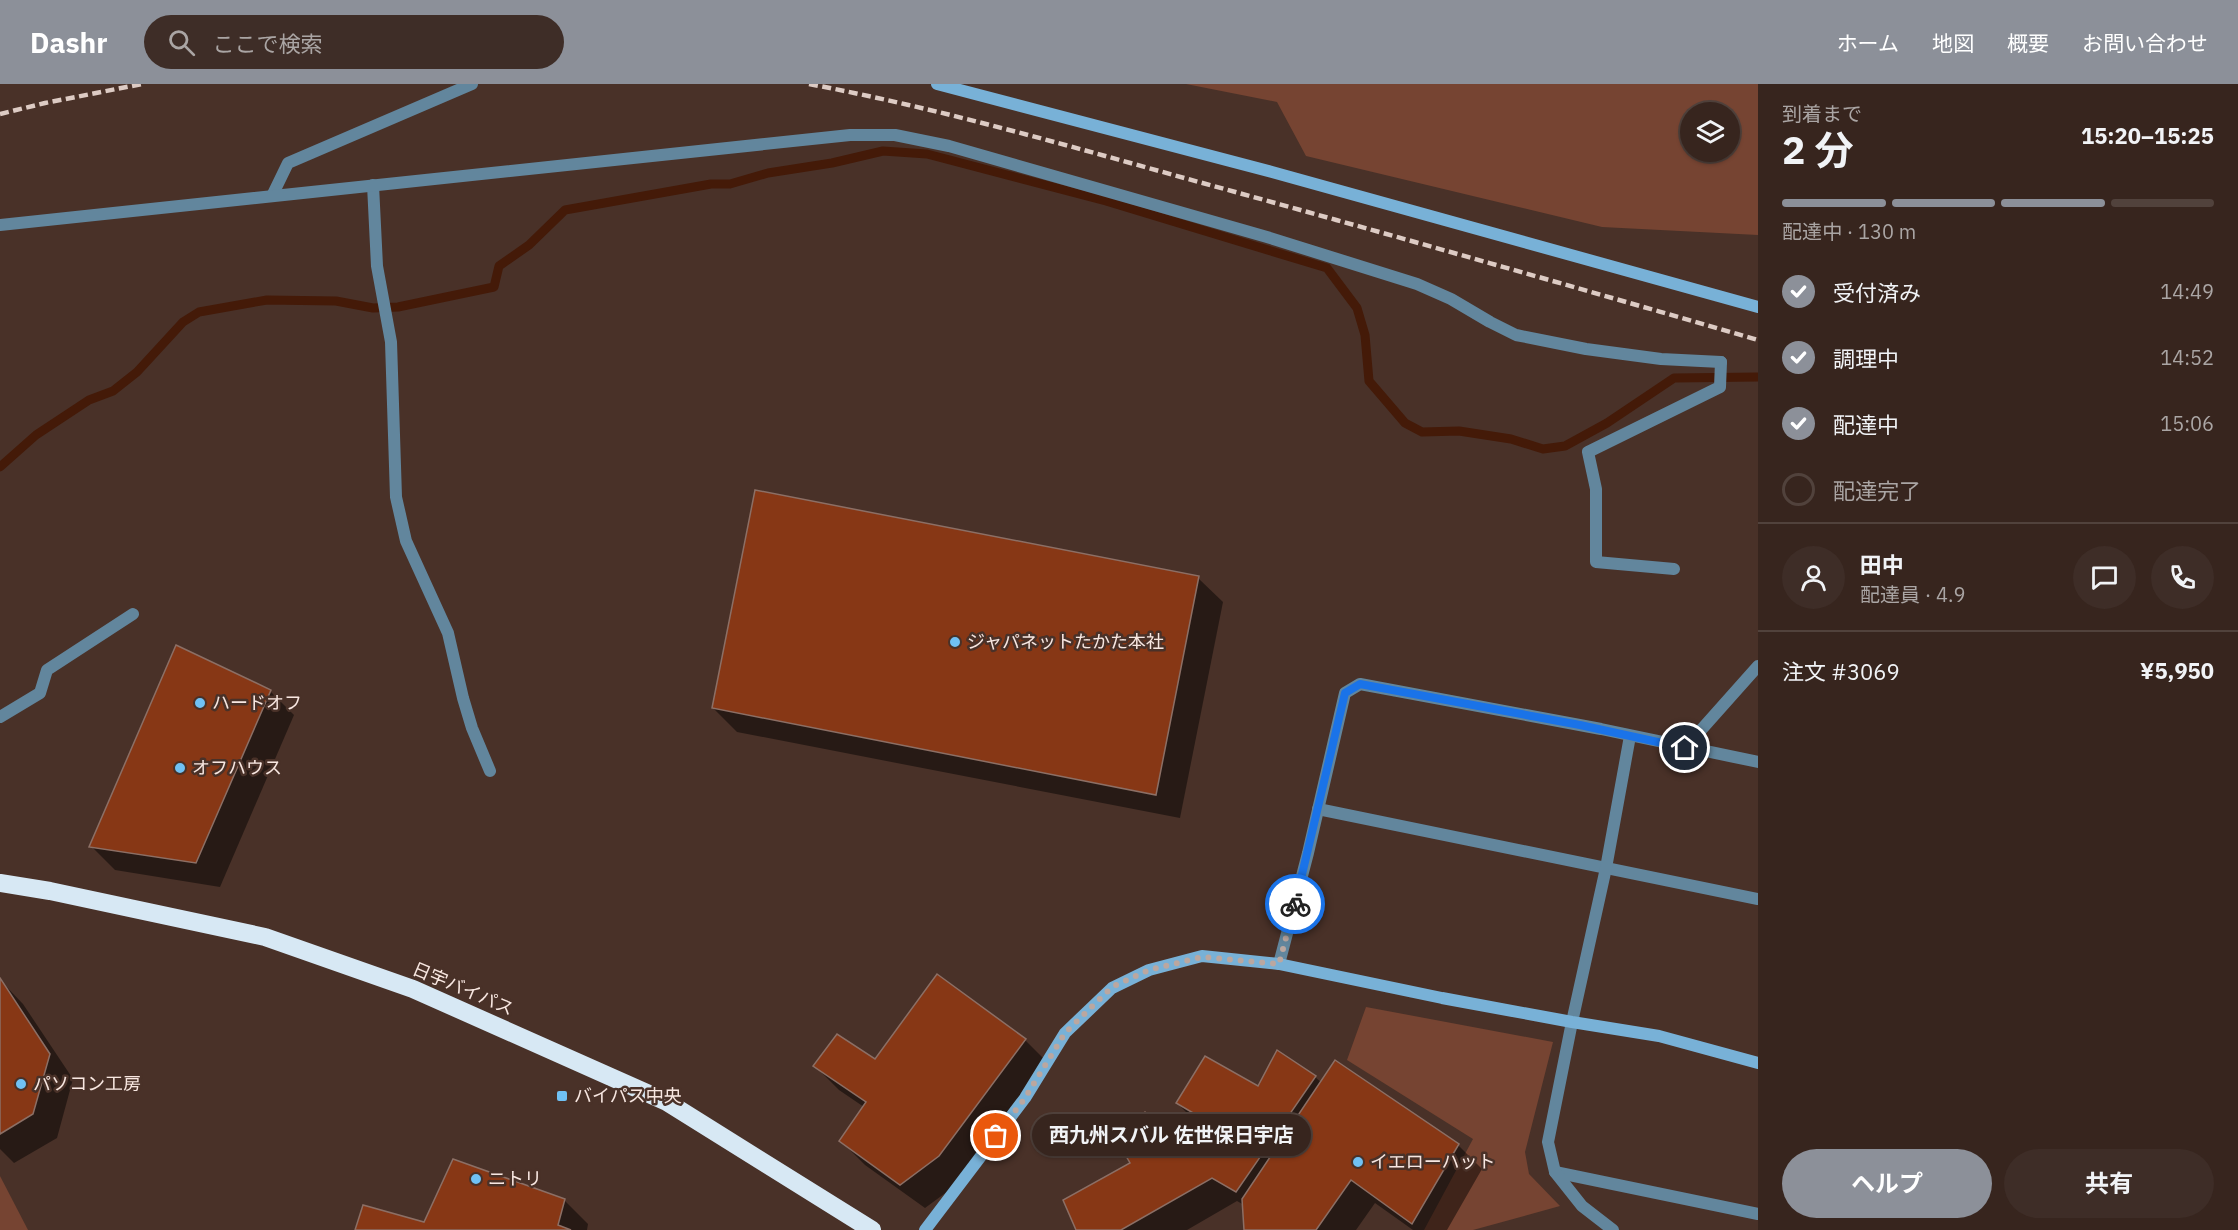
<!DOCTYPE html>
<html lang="ja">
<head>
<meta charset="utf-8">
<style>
  body { margin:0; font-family:"IBM Plex Sans","Noto Sans JP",sans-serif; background:#3e2d27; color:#f1f3f6; height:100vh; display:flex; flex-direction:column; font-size:22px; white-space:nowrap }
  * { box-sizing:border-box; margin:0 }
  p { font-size:20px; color:#aaa5a4 }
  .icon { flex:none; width:33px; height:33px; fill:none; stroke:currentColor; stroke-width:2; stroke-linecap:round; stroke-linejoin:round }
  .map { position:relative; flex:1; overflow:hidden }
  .details { display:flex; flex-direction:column; background:#37251e; width:480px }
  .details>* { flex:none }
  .fabs { position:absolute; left:1680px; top:18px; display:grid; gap:12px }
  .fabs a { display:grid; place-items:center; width:60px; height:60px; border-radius:50%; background:#37251e; box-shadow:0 2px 4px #0004,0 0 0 2px #51423c; font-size:30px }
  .pin { position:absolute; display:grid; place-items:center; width:51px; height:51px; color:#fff; margin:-26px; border:3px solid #fff; border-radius:50%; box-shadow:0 2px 6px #0007 }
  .courier { position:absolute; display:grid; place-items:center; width:60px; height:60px; margin:-30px; border:4px solid #1a73e8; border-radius:50%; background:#fff; color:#222; box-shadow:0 2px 8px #0007 }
  .bubble { position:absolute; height:42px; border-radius:21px; background:#37251e; box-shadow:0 2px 4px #0004,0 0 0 2px #51423c; font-size:20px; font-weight:700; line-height:42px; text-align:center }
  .head em { font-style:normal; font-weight:700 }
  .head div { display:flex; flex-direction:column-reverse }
  .head { display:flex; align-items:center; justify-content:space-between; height:102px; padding:0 24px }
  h1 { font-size:39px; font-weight:700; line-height:45px }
  .bar { display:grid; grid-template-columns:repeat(4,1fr); gap:9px 6px; align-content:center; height:72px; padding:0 24px }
  .bar i { height:8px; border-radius:4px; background:#51423c }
  .bar .selected { background:#8c9099 }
  .bar p { grid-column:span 4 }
  .line { display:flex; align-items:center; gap:15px; padding:0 24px; border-top:2px solid #51423c }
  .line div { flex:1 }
  .round { display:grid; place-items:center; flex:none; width:63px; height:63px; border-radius:32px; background:#3e2d27 }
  ol { padding:0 24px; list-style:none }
  li { display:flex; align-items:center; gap:18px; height:66px }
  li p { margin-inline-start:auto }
  li .icon { padding:6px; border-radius:50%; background:#8c9099; color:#fff; stroke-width:4 }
  li:last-child { color:#aaa5a4 }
  li i { width:33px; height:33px; border:3px solid #51423c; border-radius:50% }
  .action { display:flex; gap:12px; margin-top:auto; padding:12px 24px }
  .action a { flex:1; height:69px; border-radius:36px; background:#8c9099; color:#fff; font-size:24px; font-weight:700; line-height:69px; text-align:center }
  .action a+a { background:#3e2d27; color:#f1f3f6 }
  header { display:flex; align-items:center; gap:36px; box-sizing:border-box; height:84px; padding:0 30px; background:#8c9099; color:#fff }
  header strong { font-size:28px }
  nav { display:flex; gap:33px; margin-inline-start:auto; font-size:21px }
  .search { width:420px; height:54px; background:#3e2d27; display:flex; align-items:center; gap:15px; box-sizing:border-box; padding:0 21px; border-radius:33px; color:#aaa5a4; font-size:22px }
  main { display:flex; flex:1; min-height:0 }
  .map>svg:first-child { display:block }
  .green { fill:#764432; fill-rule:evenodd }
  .shadow { fill:#0007 }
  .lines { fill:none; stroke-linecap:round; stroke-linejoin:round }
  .stream { stroke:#441a08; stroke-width:9 }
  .building { fill:#873715; stroke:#8c6f65; stroke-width:1.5 }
  .lane { stroke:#62869d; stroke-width:12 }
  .street { stroke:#62869d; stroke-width:12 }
  .secondary { stroke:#78b1d7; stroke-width:12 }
  .highway { stroke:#d7e8f4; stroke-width:18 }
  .rail { stroke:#ddcbc4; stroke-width:4.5; stroke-dasharray:9 4.5; stroke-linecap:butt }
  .done { stroke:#bba7a0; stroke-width:6; stroke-dasharray:0 10.8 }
  .route { stroke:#1a73e8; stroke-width:8 }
  .poi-dot { fill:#70c1f4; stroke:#493128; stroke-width:2 }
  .labels { text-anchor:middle; stroke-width:5; stroke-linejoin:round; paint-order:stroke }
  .poi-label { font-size:18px; fill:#f8e7e1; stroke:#493128; text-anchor:start }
  .street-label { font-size:18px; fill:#f8e7e1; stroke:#493128 }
</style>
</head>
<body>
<header>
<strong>Dashr</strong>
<div class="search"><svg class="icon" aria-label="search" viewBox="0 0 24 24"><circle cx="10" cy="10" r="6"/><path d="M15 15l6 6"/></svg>ここで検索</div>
<nav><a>ホーム</a><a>地図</a><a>概要</a><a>お問い合わせ</a></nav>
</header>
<main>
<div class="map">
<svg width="1758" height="1146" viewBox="0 0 1758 1146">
  <rect width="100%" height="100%" fill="#493128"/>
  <g class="green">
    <path d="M1186 0H1758V151L1602 143 1306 72 1277 18ZM1730 28V68H1690V28Z"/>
    <polygon points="1366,923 1553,958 1525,1068 1529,1090 1560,1122 1473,1146 1424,1146 1473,1055 1347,976"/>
    <polygon points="0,1092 28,1146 0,1146"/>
  </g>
  <g class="shadow">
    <polygon points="1198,494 1223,518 1180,734 737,648 713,624"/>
    <polygon points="270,607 294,631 220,803 115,786 91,762"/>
    <polygon points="0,896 23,920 73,995 57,1054 14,1079 0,1065"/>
    <polygon points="1025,956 1049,980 963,1096 925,1124 865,1081 841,1057 864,1023 839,1006 815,982 876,977"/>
    <polygon points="1277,968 1315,993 1322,999 1458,1061 1482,1085 1447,1146 1413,1146 1375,1119 1356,1146 1246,1146 1244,1121 1237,1117 1187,1146 1078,1146 1132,1079 1145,1030 1170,1056 1199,1041 1177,1019 1258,1004"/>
    <polygon points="564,1116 588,1140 587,1146 357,1146 425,1140"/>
  </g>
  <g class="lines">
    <polyline class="stream" points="0,383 36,351 89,316 113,307 137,288 183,238 199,228 267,216 336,217 373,224 398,223 494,203 499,182 529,161 565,126 711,100 730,100 768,89 832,79 883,67 927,70 1106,117 1327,184 1357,224 1365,251 1369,297 1405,339 1422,348 1459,347 1511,355 1543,365 1565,362 1607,339 1674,294 1758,293"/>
  </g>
  <g class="building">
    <polygon points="755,406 1199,492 1156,711 712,624"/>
    <polygon points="176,561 271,606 196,779 89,763"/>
    <polygon points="937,890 1026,955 939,1072 900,1101 839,1057 866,1018 813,982 837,950 875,975"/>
    <polygon points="0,894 50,970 33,1030 0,1050"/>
    <polygon points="1277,966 1316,992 1236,1108 1212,1094 1121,1146 1076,1146 1063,1116 1130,1079 1114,1051 1145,1028 1165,1056 1199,1039 1200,1033 1176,1019 1205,972 1258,1002"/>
    <polygon points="1335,976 1459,1060 1412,1140 1351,1096 1316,1146 1244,1146 1242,1115"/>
    <polygon points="453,1075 565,1115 558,1141 571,1146 355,1146 363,1121 424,1138"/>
  </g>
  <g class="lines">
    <polyline class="lane" points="1674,485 1596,478 1596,405 1588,368 1720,303 1721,278"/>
    <g class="street">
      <polyline points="373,101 377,182 391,258 396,413 406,457 448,549 463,614 472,644 490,687"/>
      <polyline points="272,112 288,79 472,0"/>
      <polyline points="0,141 850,51 895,51 949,62 1267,153 1417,200 1451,215 1490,238 1516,251 1586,265 1661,275 1721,278"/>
      <polyline points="0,633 40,609 47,586 133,530"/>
      <polyline points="1685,664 1758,582"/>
      <polyline points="1318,725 1758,815"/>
      <polyline points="1279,880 1308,769 1345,609 1360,600 1601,645 1758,678"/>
      <polyline points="1555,1088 1758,1130"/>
      <polyline points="1613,1146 1582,1122 1555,1088 1548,1058 1572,938 1606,784 1630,652"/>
    </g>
    <g class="secondary">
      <polyline points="937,0 1272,88 1758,223"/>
      <polyline points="925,1146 1025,1014 1065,949 1112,904 1149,886 1202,872 1279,880 1442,914 1572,938 1659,952 1758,979"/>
    </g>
    <polyline class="highway" points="0,799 50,807 265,853 413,905 667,1018 872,1146"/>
    <g class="rail">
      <path d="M809 0C937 24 1062 60 1188 95 1378 147 1568 201 1758 256"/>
      <polyline points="0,30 45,19 142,0"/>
    </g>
  </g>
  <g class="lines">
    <polyline class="done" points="996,1052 1025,1014 1065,949 1112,903 1149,886 1202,873 1279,880 1295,820"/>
    <polyline class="route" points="1295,820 1345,609 1360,600 1580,641 1685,664"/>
  </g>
  <g class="poi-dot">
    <circle cx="955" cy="558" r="6"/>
    <circle cx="200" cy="619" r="6"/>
    <circle cx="180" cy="684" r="6"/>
    <circle cx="21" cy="1000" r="6"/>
    <rect x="556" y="1006" width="12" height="12" rx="3"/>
    <circle cx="1358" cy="1078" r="6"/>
    <circle cx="476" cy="1095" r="6"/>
  </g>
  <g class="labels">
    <g class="poi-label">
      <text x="967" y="564">ジャパネットたかた本社</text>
      <text x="212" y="625">ハードオフ</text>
      <text x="192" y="690">オフハウス</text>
      <text x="33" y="1006">パソコン工房</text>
      <text x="574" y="1018">バイパス中央</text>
      <text x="1370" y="1084">イエローハット</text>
      <text x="488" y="1101">ニトリ</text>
    </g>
    <g class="street-label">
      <text transform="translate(463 905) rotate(23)" y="6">日宇バイパス</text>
    </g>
  </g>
</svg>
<div class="fabs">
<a><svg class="icon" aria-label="layers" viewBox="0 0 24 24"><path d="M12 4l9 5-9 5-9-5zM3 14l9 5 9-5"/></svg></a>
</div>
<div class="pin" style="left:996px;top:1052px;background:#ea580c"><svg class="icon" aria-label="bag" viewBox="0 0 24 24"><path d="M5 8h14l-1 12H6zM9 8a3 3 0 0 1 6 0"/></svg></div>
<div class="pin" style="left:1685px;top:664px;background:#1f2937"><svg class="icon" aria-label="home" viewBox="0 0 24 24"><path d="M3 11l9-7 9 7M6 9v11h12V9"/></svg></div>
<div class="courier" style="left:1295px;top:820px"><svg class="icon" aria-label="bike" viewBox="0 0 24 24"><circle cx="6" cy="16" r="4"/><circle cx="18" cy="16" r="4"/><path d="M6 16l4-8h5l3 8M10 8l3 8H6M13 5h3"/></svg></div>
<div class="bubble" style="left:1032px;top:1030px;width:279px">西九州スバル 佐世保日宇店</div>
</div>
<section class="details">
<div class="head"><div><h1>2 分</h1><p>到着まで</p></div><em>15:20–15:25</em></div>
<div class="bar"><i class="selected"></i><i class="selected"></i><i class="selected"></i><i></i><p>配達中 · 130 m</p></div>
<ol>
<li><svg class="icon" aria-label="check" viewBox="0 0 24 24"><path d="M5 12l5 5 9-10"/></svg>受付済み<p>14:49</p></li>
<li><svg class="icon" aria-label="check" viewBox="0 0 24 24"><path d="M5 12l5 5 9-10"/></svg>調理中<p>14:52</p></li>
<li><svg class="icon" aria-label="check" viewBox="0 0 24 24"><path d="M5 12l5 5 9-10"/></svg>配達中<p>15:06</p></li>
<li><i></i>配達完了</li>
</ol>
<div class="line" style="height:108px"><a class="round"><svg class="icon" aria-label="person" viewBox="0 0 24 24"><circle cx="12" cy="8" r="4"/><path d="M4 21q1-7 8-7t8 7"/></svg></a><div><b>田中</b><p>配達員 · 4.9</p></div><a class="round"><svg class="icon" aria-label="chat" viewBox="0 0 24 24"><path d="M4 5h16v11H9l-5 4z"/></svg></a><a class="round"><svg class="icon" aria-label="phone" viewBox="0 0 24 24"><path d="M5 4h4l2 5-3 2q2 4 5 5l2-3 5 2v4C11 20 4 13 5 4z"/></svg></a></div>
<div class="line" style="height:78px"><div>注文 #3069</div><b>¥5,950</b></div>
<div class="action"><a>ヘルプ</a><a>共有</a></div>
</section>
</main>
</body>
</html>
